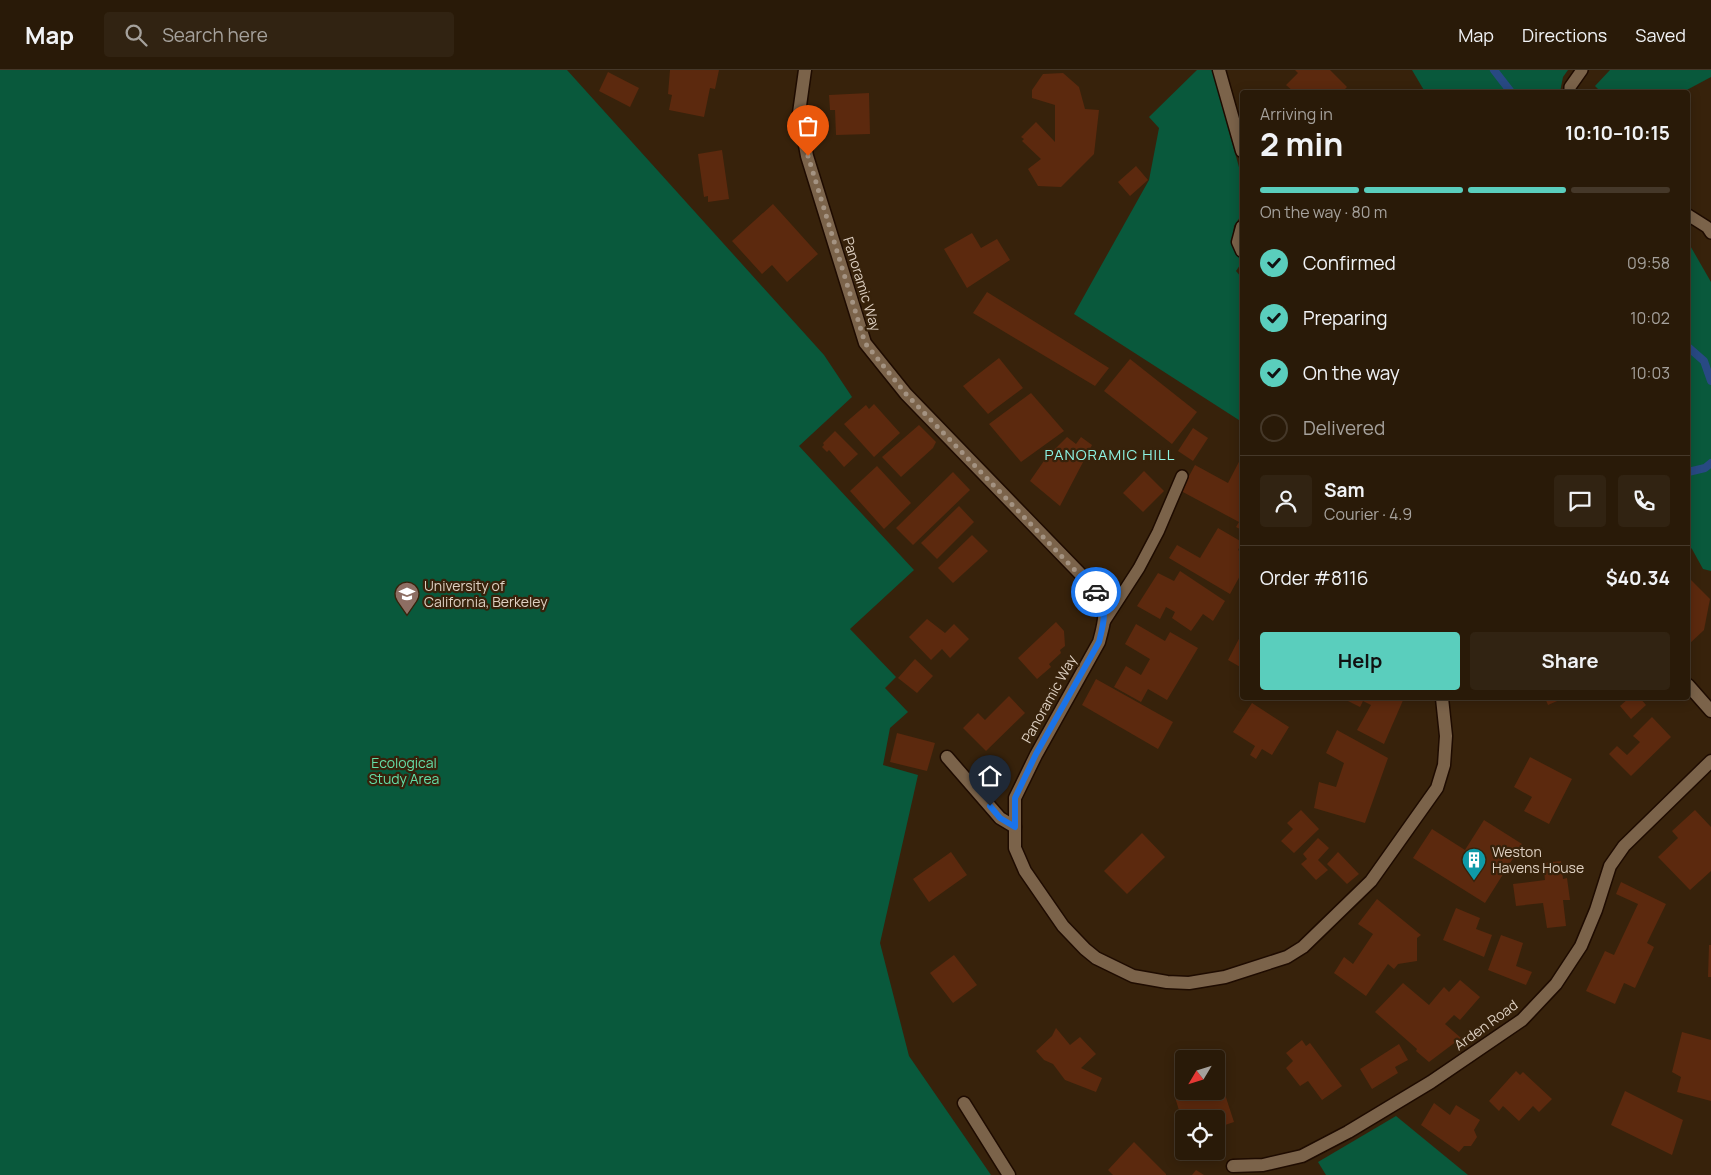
<!DOCTYPE html>
<html lang="en">
<head>
<meta charset="utf-8">
<style>
  body { margin:0; font-family:Manrope,sans-serif; background:#312312; color:#f1f3f6; height:100vh; display:flex; flex-direction:column; font-size:19px; white-space:nowrap }
  * { box-sizing:border-box; margin:0 }
  p { font-size:16px; color:#a5a19c }
  .icon { flex:none; width:28px; height:28px; fill:none; stroke:currentColor; stroke-width:2; stroke-linecap:round; stroke-linejoin:round }
  .map { position:relative; flex:1; overflow:hidden }
  .details { position:absolute; left:1240px; top:20px; width:450px; height:610px; display:flex; flex-direction:column; background:#291a08; border-radius:5px; box-shadow:0 2px 12px #0003,0 0 0 1px #453829 }
  .details>* { flex:none }
  .needle { width:32px; rotate:232deg }
  .tools { position:absolute; left:1175px; top:980px; display:grid; gap:10px }
  .tools a { display:grid; place-items:center; width:50px; height:50px; border-radius:5px; background:#291a08; box-shadow:0 2px 12px #0003,0 0 0 1px #453829; font-size:25px }
  .pin { position:absolute; display:grid; place-items:center; width:42px; height:42px; color:#fff; margin:-51px -21px; border-radius:50% 50% 50% 0; rotate:-45deg; box-shadow:0 0 5px #0007 }
  .pin .icon { rotate:45deg }
  .courier { position:absolute; display:grid; place-items:center; width:50px; height:50px; margin:-25px; border:4px solid #1a73e8; border-radius:50%; background:#fff; color:#222; box-shadow:0 1px 6px #0007 }
  .overview em { font-style:normal; font-weight:700 }
  .overview div { display:flex; flex-direction:column-reverse }
  .overview { display:flex; align-items:center; justify-content:space-between; height:85px; padding:0 20px }
  h1 { font-size:32px; font-weight:700; line-height:38px }
  .bar { display:grid; grid-template-columns:repeat(4,1fr); gap:8px 5px; align-content:center; height:60px; padding:0 20px }
  .bar i { height:6px; border-radius:4px; background:#453829 }
  .bar .active { background:#5acebd }
  .bar p { grid-column:span 4 }
  .line { display:flex; align-items:center; gap:12px; padding:0 20px; border-top:1px solid #453829 }
  .line div { flex:1 }
  .round { display:grid; place-items:center; flex:none; width:52px; height:52px; border-radius:5px; background:#312312 }
  ol { padding:0 20px; list-style:none }
  li { display:flex; align-items:center; gap:15px; height:55px }
  li p { margin-inline-start:auto }
  li .icon { padding:5px; border-radius:50%; background:#5acebd; color:#111; stroke-width:4 }
  li:last-child { color:#a5a19c }
  li i { width:28px; height:28px; border:2px solid #453829; border-radius:50% }
  .button { display:flex; gap:10px; margin-top:auto; padding:10px 20px }
  .button a { flex:1; height:58px; border-radius:5px; background:#5acebd; color:#111; font-size:20px; font-weight:700; line-height:58px; text-align:center }
  .button a+a { background:#312312; color:#f1f3f6 }
  header { display:flex; align-items:center; gap:30px; box-sizing:border-box; height:70px; padding:0 25px; background:#291a08; border-bottom:1px solid #453829 }
  header strong { font-size:24px }
  nav { display:flex; gap:28px; margin-inline-start:auto; font-size:18px }
  .search { width:350px; height:45px; background:#312312; display:flex; align-items:center; gap:12px; box-sizing:border-box; padding:0 18px; border-radius:5px; color:#a5a19c; font-size:19px }
  .map>svg:first-child { display:block }
  .green { fill:#09593c }
  .lines { fill:none; stroke-linecap:round; stroke-linejoin:round }
  .stream { stroke:#284983; stroke-width:8 }
  .building { fill:#5c290e }
  .lane-casing { stroke:#1e0b00; stroke-width:14 }
  .street-casing { stroke:#1e0b00; stroke-width:15 }
  .lane { stroke:#7b634a; stroke-width:11 }
  .street { stroke:#7b634a; stroke-width:12 }
  .done { stroke:#a49382; stroke-width:5; stroke-dasharray:0 9 }
  .route { stroke:#1a73e8; stroke-width:6 }
  .labels { text-anchor:middle; stroke-width:4.5; stroke-linejoin:round; paint-order:stroke }
  .street-label { font-size:14px; fill:#ded0c2; stroke:#37220b }
  .poi-label { font-size:14px; fill:#ded0c2; stroke:#37220b; text-anchor:start }
  .park-label { font-size:14px; fill:#64dea8; stroke:#37220b }
  .neighbourhood-label { font-size:15px; letter-spacing:1px; fill:#8df4e3; stroke:#37220b }
</style>
</head>
<body>
<header>
<strong>Map</strong>
<div class="search"><svg class="icon" aria-label="search" viewBox="0 0 24 24"><circle cx="10" cy="10" r="6"/><path d="M15 15l6 6"/></svg>Search here</div>
<nav><a>Map</a><a>Directions</a><a>Saved</a></nav>
</header>
<div class="map">
<svg width="1711" height="1105" viewBox="0 0 1711 1105">
  <rect width="100%" height="100%" fill="#37220b"/>
  <g class="green">
    <polygon points="0,0 567,0 824,285 852,327 799,376 914,500 850,559 896,607 885,618 908,642 890,658 883,695 918,705 880,873 909,986 991,1105 0,1105"/>
    <polygon points="1197,0 1212,0 1242,108 1242,144 1234,156 1232,174 1242,192 1236,201 1242,208 1242,352 1074,244 1149,110 1159,58 1149,47"/>
    <polygon points="1412,0 1568,0 1563,7 1560,22 1425,22"/>
    <polygon points="1610,0 1711,0 1711,7 1683,22 1601,22 1595,16"/>
    <polygon points="1688,172 1711,212 1711,501 1703,499 1692,479 1688,475"/>
    <polygon points="1396,1046 1468,1105 1326,1105 1318,1092"/>
  </g>
  <g class="lines">
    <g class="stream">
      <polyline points="1494,0 1511,22"/>
      <polyline points="1688,277 1704,291 1711,311"/>
      <polyline points="1688,402 1705,398 1711,393"/>
    </g>
  </g>
  <g class="building">
    <polygon points="670,0 719,0 715,19 710,18 704,47 669,40 672,25 668,24"/>
    <polygon points="1295,0 1330,0 1347,17 1342,22 1294,22 1286,15 1298,3"/>
    <polygon points="608,2 639,18 630,37 599,21"/>
    <polygon points="1063,3 1079,17 1085,39 1099,40 1094,84 1061,117 1038,116 1028,99 1041,89 1022,71 1024,69 1021,67 1036,52 1055,72 1055,35 1032,28 1032,20 1043,4"/>
    <polygon points="869,23 870,64 836,65 835,40 830,40 829,25"/>
    <polygon points="722,80 729,129 708,132 708,126 704,127 698,84"/>
    <polygon points="1136,96 1148,110 1130,126 1118,112"/>
    <polygon points="773,134 818,184 787,212 772,195 762,204 732,171"/>
    <polygon points="972,163 981,178 997,169 1010,190 967,218 944,179"/>
    <polygon points="987,222 1109,298 1095,316 973,243"/>
    <polygon points="999,288 1023,318 988,344 963,316"/>
    <polygon points="1130,289 1197,342 1172,374 1104,321"/>
    <polygon points="1031,323 1064,361 1021,392 989,354"/>
    <polygon points="874,334 900,363 874,387 844,354 866,335 869,339"/>
    <polygon points="919,355 936,372 933,378 901,407 882,387"/>
    <polygon points="1193,358 1208,368 1193,391 1178,381"/>
    <polygon points="835,361 858,384 844,397 829,380 827,382 822,377 824,375 823,373"/>
    <polygon points="1067,367 1076,374 1081,367 1092,375 1060,436 1030,411 1046,388"/>
    <polygon points="1242,386 1242,460 1236,457 1239,452 1181,421 1195,395 1228,413"/>
    <polygon points="877,396 911,433 884,459 850,421"/>
    <polygon points="1144,401 1164,421 1143,442 1123,423"/>
    <polygon points="953,402 970,420 913,475 896,458"/>
    <polygon points="959,436 974,452 937,489 921,473"/>
    <polygon points="1218,458 1242,472 1238,480 1242,483 1242,502 1230,524 1169,488 1177,475 1200,488"/>
    <polygon points="972,465 988,481 953,513 938,498"/>
    <polygon points="1180,501 1225,531 1213,551 1203,544 1191,561 1172,548 1175,542 1166,537 1160,549 1137,536 1158,503 1174,511"/>
    <polygon points="1688,507 1710,529 1704,560 1688,575"/>
    <polygon points="927,549 945,563 954,554 969,569 950,588 942,579 931,590 909,567"/>
    <polygon points="1056,552 1064,561 1065,576 1060,580 1061,583 1049,594 1051,597 1037,609 1018,588"/>
    <polygon points="1136,554 1165,571 1170,562 1198,578 1167,630 1148,619 1141,632 1114,617 1126,596 1141,605 1150,589 1125,574"/>
    <polygon points="1242,563 1242,598 1228,590"/>
    <polygon points="915,589 933,606 917,623 898,608"/>
    <polygon points="1096,609 1173,652 1158,679 1082,635"/>
    <polygon points="1009,626 1025,643 986,681 963,658 978,643 985,650"/>
    <polygon points="1342,628 1404,628 1384,674 1357,660 1371,635 1363,631 1360,637"/>
    <polygon points="1545,628 1564,628 1548,635"/>
    <polygon points="1629,628 1640,628 1646,635 1631,649 1620,636"/>
    <polygon points="1252,633 1289,657 1272,685 1262,679 1256,689 1250,685 1255,676 1233,662"/>
    <polygon points="1652,647 1671,667 1631,706 1609,684 1617,676 1627,685 1640,672 1633,666"/>
    <polygon points="1337,660 1388,688 1365,753 1314,738 1319,712 1336,717 1344,693 1326,683"/>
    <polygon points="897,663 935,673 927,701 890,692"/>
    <polygon points="1530,687 1572,709 1549,754 1524,741 1532,727 1514,717"/>
    <polygon points="1301,740 1319,759 1294,783 1281,771 1293,759 1287,753"/>
    <polygon points="1695,740 1711,757 1711,801 1690,820 1658,787 1678,768 1672,761"/>
    <polygon points="1484,750 1522,774 1485,833 1413,788 1432,759 1465,780"/>
    <polygon points="1142,763 1165,787 1127,824 1104,801"/>
    <polygon points="1318,768 1329,778 1318,790 1328,800 1316,810 1301,794 1307,789 1303,784"/>
    <polygon points="951,782 967,805 929,832 913,809"/>
    <polygon points="1338,782 1359,804 1347,814 1327,794"/>
    <polygon points="1561,791 1563,809 1567,808 1570,830 1563,830 1566,856 1547,858 1543,833 1516,836 1513,814 1545,810 1543,793"/>
    <polygon points="1621,812 1666,834 1647,873 1654,877 1635,918 1624,913 1615,934 1586,921 1605,881 1614,885 1638,834 1616,824"/>
    <polygon points="1377,829 1421,865 1417,868 1417,891 1398,894 1394,899 1388,894 1366,926 1334,903 1344,887 1353,894 1373,864 1358,854"/>
    <polygon points="1456,838 1480,848 1476,859 1492,865 1484,887 1443,870"/>
    <polygon points="1501,865 1523,873 1516,896 1532,902 1526,915 1488,900"/>
    <polygon points="1709,875 1711,875 1711,907 1708,907"/>
    <polygon points="954,885 977,915 953,933 930,903"/>
    <polygon points="1460,910 1480,927 1460,950 1454,945 1445,954 1461,968 1429,992 1416,981 1417,979 1375,942 1403,913 1429,935 1444,917 1449,922"/>
    <polygon points="1056,958 1070,975 1080,967 1096,984 1081,998 1102,1008 1096,1022 1065,1010 1053,994 1044,990 1036,981 1052,966"/>
    <polygon points="1682,962 1711,970 1711,1031 1677,1022 1681,1007 1672,1002"/>
    <polygon points="1302,970 1306,976 1310,973 1342,1016 1322,1030 1308,1011 1300,1016 1286,998 1293,991 1286,983"/>
    <polygon points="1399,974 1408,990 1395,997 1398,1003 1372,1019 1360,999"/>
    <polygon points="1516,1001 1520,1005 1523,1002 1552,1029 1539,1042 1533,1036 1519,1051 1503,1036 1499,1041 1489,1031"/>
    <polygon points="1218,1003 1234,1052 1216,1058 1216,1049 1184,1049 1183,1054 1175,1027 1195,1021 1216,1021 1216,1004"/>
    <polygon points="1625,1021 1683,1050 1672,1085 1611,1055"/>
    <polygon points="1434,1033 1450,1045 1456,1035 1480,1050 1474,1060 1477,1067 1471,1076 1464,1076 1459,1082 1421,1055"/>
    <polygon points="1134,1072 1166,1104 1166,1105 1113,1105 1108,1100"/>
    <polygon points="1196,1100 1204,1105 1192,1105"/>
  </g>
  <g class="lines">
    <defs>
      <g id="lane">
        <polyline points="1570,22 1570,17 1582,0"/>
        <polyline points="1688,145 1707,157 1711,163"/>
        <polyline points="1104,552 1139,498 1158,462 1182,406"/>
      </g>
      <g id="street">
        <path d="M805 0 799 43 807 86 865 273 906 324 1093 517C1108 540 1106 546 1099 572L1036 685 1015 728V778L1025 801 1063 856 1085 879 1096 888 1133 906 1167 912 1189 913 1225 907 1287 887 1303 877 1371 811 1437 718 1444 695 1446 666 1442 628"/>
        <polyline points="1219,0 1242,81"/>
        <polyline points="1242,157 1238,172 1242,181"/>
        <polyline points="1688,615 1711,641"/>
        <polyline points="947,687 1000,748 1015,757"/>
        <polyline points="964,1033 1009,1105"/>
        <polyline points="1233,1096 1263,1095 1302,1086 1348,1062 1431,1012 1522,950 1556,914 1581,876 1596,840 1610,796 1624,776 1711,691"/>
      </g>
    </defs>
    <use href="#lane" class="lane-casing"/>
    <use href="#street" class="street-casing"/>
    <use href="#lane" class="lane"/>
    <use href="#street" class="street"/>
  </g>
  <g class="lines">
    <polyline class="done" points="808,86 865,273 906,324 1096,522"/>
    <path class="route" d="M990 736 1000 748 1015 757V728L1036 684 1099 572C1104 552 1108 539 1096 522"/>
  </g>
  <defs>
    <symbol id="university-pin" viewBox="-11 -11 22 30"><path d="M0 17L-7.5 6A9.5 9.5 0 1 1 7.5 6Z" fill="#8d6e63" stroke="#37220b"/><path d="M0-5L7-2L0 1L-7-2ZM-4 1L0 2.5L4 1V4Q0 6-4 4Z" fill="#fff"/></symbol>
    <symbol id="building-pin" viewBox="-11 -11 22 30"><path d="M0 17L-7.5 6A9.5 9.5 0 1 1 7.5 6Z" fill="#0f9aa8" stroke="#37220b"/><path d="M-4-6H4V6H1V3H-1V6H-4ZM-2.5-4.3h1.7v1.8h-1.7ZM.8-4.3h1.7v1.8H.8ZM-2.5-1h1.7V.8h-1.7ZM.8-1h1.7V.8H.8Z" fill="#fff"/></symbol>
  </defs>
  <g fill-rule="evenodd">
    <use href="#university-pin" x="393" y="510" width="28" height="38"/>
    <use href="#building-pin" x="1460" y="776" width="28" height="38"/>
  </g>
  <g class="labels">
    <g class="street-label">
      <text transform="translate(862 214) rotate(73)" y="5">Panoramic Way</text>
      <text transform="translate(1049 629) rotate(-61)" y="5">Panoramic Way</text>
      <text transform="translate(1486 955) rotate(-36)" y="5">Arden Road</text>
    </g>
    <g class="poi-label">
      <text x="424" y="521">University of<tspan x="424" dy="16">California, Berkeley</tspan></text>
      <text x="1492" y="787">Weston<tspan x="1492" dy="16">Havens House</tspan></text>
    </g>
    <g class="park-label">
      <text x="404" y="698">Ecological<tspan x="404" dy="16">Study Area</tspan></text>
    </g>
    <g class="neighbourhood-label">
      <text x="1110" y="390">PANORAMIC HILL</text>
    </g>
  </g>
</svg>
<div class="tools">
<a><svg class="needle" viewBox="-14 -14 28 28"><path d="M0-13l5 13h-10z" fill="#e53935"/><path d="M0 13l5-13h-10z" fill="#a5a19c"/></svg></a>
<a><svg class="icon" aria-label="locate" viewBox="0 0 24 24"><circle cx="12" cy="12" r="6"/><path d="M12 2v4M12 18v4M2 12h4M18 12h4"/></svg></a>
</div>
<div class="pin" style="left:808px;top:86px;background:#ea580c"><svg class="icon" aria-label="bag" viewBox="0 0 24 24"><path d="M5 8h14l-1 12H6zM9 8a3 3 0 0 1 6 0"/></svg></div>
<div class="pin" style="left:990px;top:736px;background:#1f2937"><svg class="icon" aria-label="home" viewBox="0 0 24 24"><path d="M3 11l9-7 9 7M6 9v11h12V9"/></svg></div>
<div class="courier" style="left:1096px;top:522px"><svg class="icon" aria-label="car" viewBox="0 0 24 24"><path d="M5 17H2v-5l4-1 3-4h7l3 4 3 1v5h-3M9 17h6M6 11h13"/><circle cx="7" cy="17" r="2"/><circle cx="17" cy="17" r="2"/></svg></div>
<section class="details">
<div class="overview"><div><h1>2 min</h1><p>Arriving in</p></div><em>10:10–10:15</em></div>
<div class="bar"><i class="active"></i><i class="active"></i><i class="active"></i><i></i><p>On the way · 80 m</p></div>
<ol>
<li><svg class="icon" aria-label="check" viewBox="0 0 24 24"><path d="M5 12l5 5 9-10"/></svg>Confirmed<p>09:58</p></li>
<li><svg class="icon" aria-label="check" viewBox="0 0 24 24"><path d="M5 12l5 5 9-10"/></svg>Preparing<p>10:02</p></li>
<li><svg class="icon" aria-label="check" viewBox="0 0 24 24"><path d="M5 12l5 5 9-10"/></svg>On the way<p>10:03</p></li>
<li><i></i>Delivered</li>
</ol>
<div class="line" style="height:90px"><a class="round"><svg class="icon" aria-label="person" viewBox="0 0 24 24"><circle cx="12" cy="8" r="4"/><path d="M4 21q1-7 8-7t8 7"/></svg></a><div><b>Sam</b><p>Courier · 4.9</p></div><a class="round"><svg class="icon" aria-label="chat" viewBox="0 0 24 24"><path d="M4 5h16v11H9l-5 4z"/></svg></a><a class="round"><svg class="icon" aria-label="phone" viewBox="0 0 24 24"><path d="M5 4h4l2 5-3 2q2 4 5 5l2-3 5 2v4C11 20 4 13 5 4z"/></svg></a></div>
<div class="line" style="height:65px"><div>Order #8116</div><b>$40.34</b></div>
<div class="button"><a>Help</a><a>Share</a></div>
</section>
</div>
</body>
</html>
